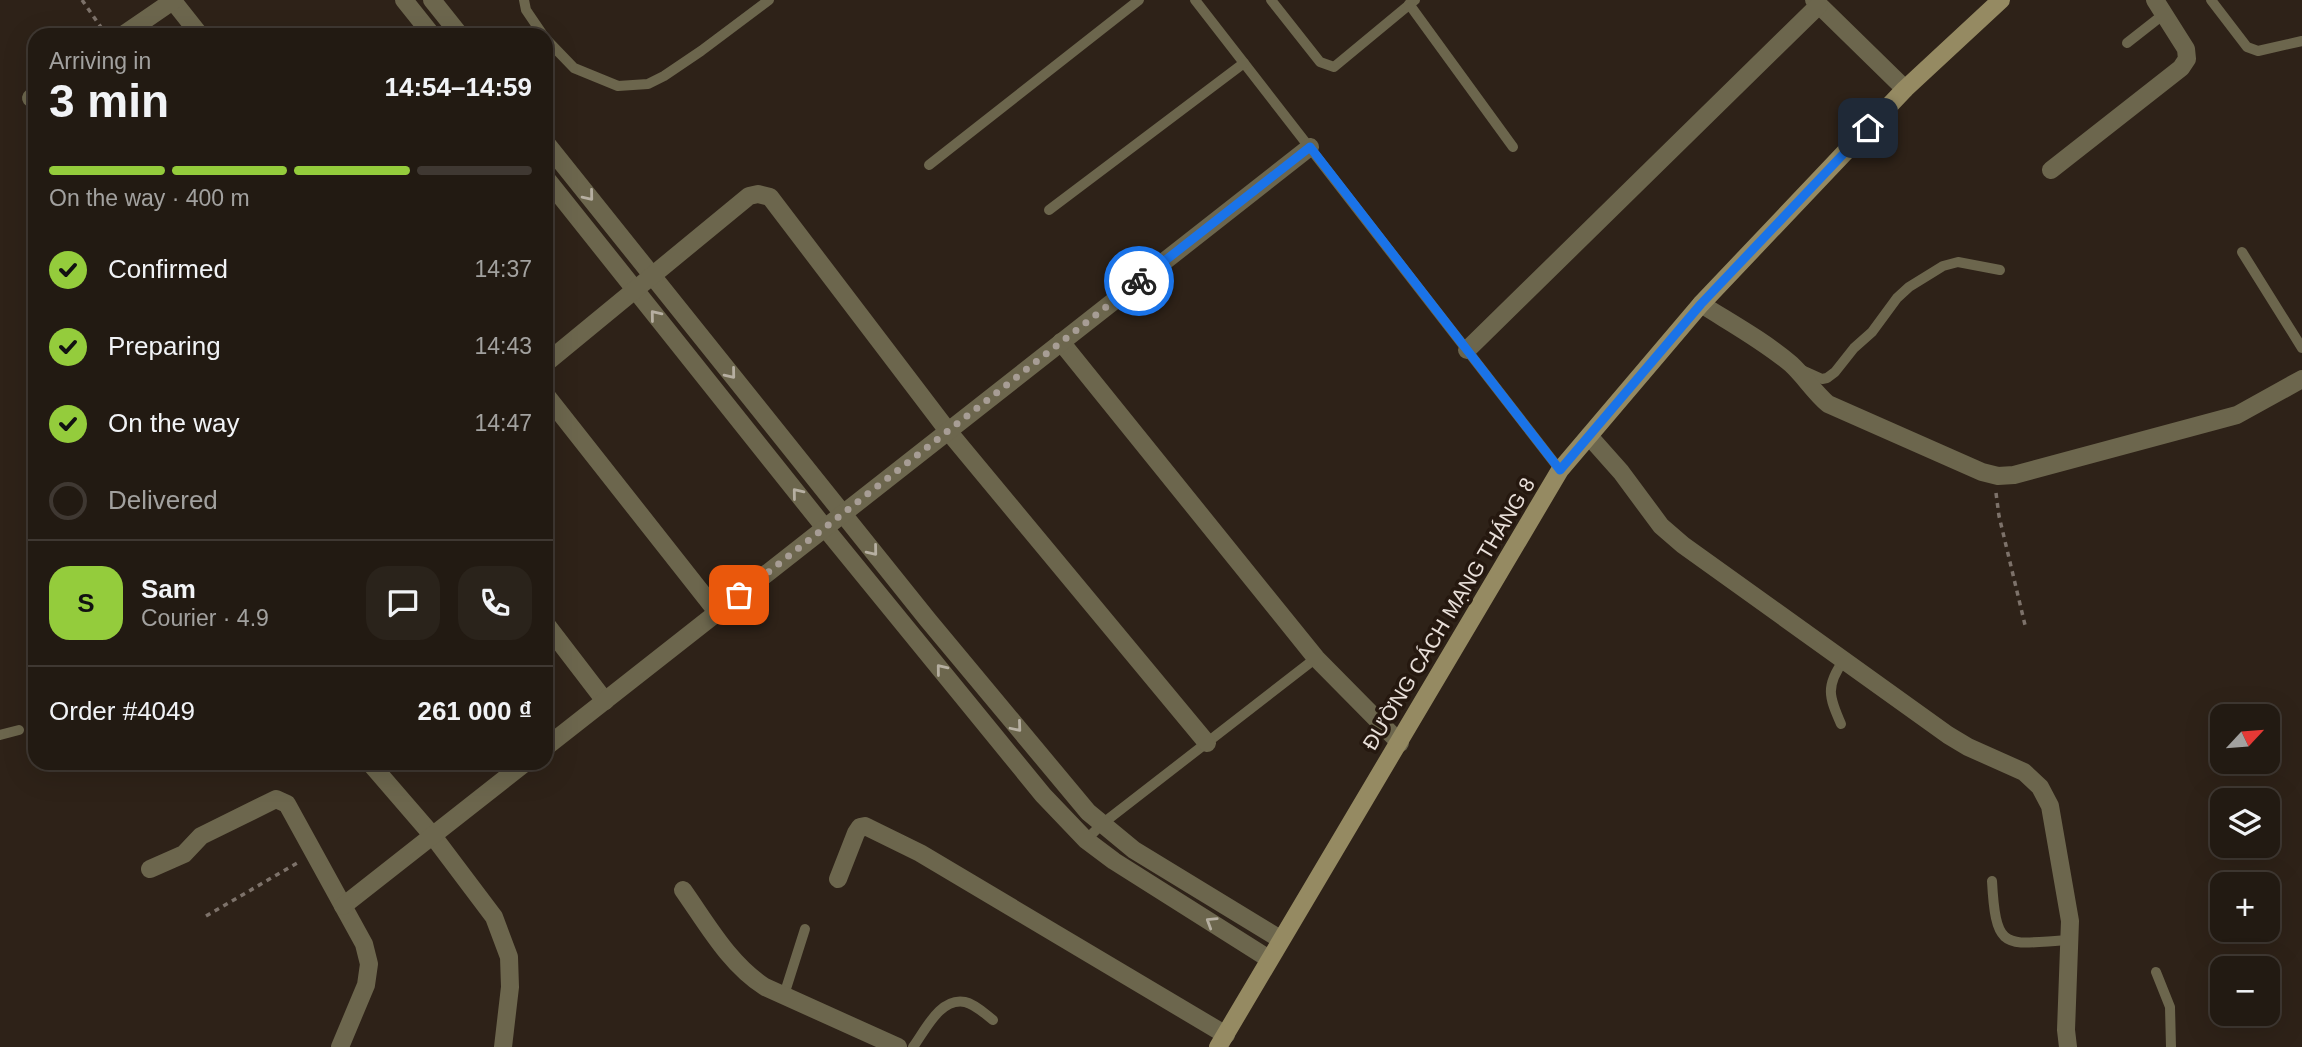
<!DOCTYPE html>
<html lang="en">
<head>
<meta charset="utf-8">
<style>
  body { margin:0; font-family:Helvetica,sans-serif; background:#2a231b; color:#f1f3f6; height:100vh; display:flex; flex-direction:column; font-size:26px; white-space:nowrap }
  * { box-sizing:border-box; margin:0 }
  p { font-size:23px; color:#a2a19f }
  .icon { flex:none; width:38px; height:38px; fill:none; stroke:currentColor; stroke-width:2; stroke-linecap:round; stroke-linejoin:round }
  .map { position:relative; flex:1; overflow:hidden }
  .details { position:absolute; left:28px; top:28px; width:525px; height:742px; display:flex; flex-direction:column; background:#221a12; border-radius:21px; box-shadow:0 7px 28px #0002,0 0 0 2px #3f3832 }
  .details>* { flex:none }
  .needle { width:46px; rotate:64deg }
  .tools { position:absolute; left:2210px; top:704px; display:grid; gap:14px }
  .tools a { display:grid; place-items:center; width:70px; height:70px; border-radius:14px; background:#221a12; box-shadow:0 7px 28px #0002,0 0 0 2px #3f3832; font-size:35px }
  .pin { position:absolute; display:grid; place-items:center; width:60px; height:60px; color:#fff; margin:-30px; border-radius:14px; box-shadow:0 4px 10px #0006 }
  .courier { position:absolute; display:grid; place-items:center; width:70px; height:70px; margin:-35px; border:5px solid #1a73e8; border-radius:50%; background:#fff; color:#222; box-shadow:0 2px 9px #0007 }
  .headline em { font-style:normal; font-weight:700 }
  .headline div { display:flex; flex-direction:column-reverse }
  .headline { display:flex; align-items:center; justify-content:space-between; height:119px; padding:0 21px }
  h1 { font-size:46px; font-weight:700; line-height:52px }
  .bar { display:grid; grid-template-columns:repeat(4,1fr); gap:10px 7px; align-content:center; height:84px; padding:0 21px }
  .bar i { height:9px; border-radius:5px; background:#3f3832 }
  .bar .selected { background:#94cc3c }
  .bar p { grid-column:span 4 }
  .line { display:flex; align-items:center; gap:18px; padding:0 21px; border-top:2px solid #3f3832 }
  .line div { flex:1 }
  .round { display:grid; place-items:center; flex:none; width:74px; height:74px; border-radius:21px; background:#2a231b }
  ol { padding:0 21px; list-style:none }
  li { display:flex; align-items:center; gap:21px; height:77px }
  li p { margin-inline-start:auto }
  li .icon { padding:7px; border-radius:50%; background:#94cc3c; color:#111; stroke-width:4 }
  li:last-child { color:#a2a19f }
  li i { width:38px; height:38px; border:4px solid #3f3832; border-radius:50% }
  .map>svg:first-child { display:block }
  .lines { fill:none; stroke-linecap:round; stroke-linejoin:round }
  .path { stroke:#7d726a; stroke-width:3.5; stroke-dasharray:5 5; stroke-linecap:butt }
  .lane { stroke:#6c664d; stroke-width:10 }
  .street { stroke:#6c664d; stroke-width:18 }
  .secondary { stroke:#958a62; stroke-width:18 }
  .oneway { stroke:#b6afa1 }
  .done { stroke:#a79d95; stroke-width:7; stroke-dasharray:0 12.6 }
  .route { stroke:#1a73e8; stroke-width:9 }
  .labels { text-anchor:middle; stroke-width:7; stroke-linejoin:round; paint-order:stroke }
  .street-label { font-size:21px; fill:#e8dfd9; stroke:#25180f }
</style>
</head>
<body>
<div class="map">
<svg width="2302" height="1047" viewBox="0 0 2302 1047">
  <rect width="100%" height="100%" fill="#2e2218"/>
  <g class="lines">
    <g class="path">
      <polyline points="82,0 105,33"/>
      <polyline points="1996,493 1999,516 2025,625"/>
      <polyline points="206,916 299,862"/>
    </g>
    <g class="lane">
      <polyline points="524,0 526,10 543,35"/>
      <polyline points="1195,0 1560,470"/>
      <polyline points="1271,0 1320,62 1334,67 1415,0"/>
      <polyline points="2211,0 2247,47 2258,51 2302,41"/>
      <polyline points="1409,4 1513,147"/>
      <polyline points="546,39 574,68 618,86 648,84 664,76 701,51 769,0"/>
      <polyline points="2127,43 2164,14"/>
      <polyline points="929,165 1139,0"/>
      <polyline points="1049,210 1244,63"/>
      <polyline points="2242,252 2302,348"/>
      <polyline points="1802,370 1822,379 1827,378 1835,372 1854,348 1872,332 1897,298 1909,287 1943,266 1958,262 2000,270"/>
      <path d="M1841 724C1829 697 1825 686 1844 660"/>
      <polyline points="0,735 19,730"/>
      <polyline points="1086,840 1102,824 1316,658"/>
      <path d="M1992 881C1996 955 2006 943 2071 940"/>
      <polyline points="2156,972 2170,1007 2171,1047"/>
      <polyline points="784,995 805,929"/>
      <path d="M913 1047C925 1031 940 997 965 1002 975 1004 985 1014 993 1020"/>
    </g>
    <g class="street">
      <polyline points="404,0 432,35"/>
      <polyline points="432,0 460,35"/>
      <polyline points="1814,0 1905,89"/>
      <polyline points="173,1 200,35"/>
      <polyline points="123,35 174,0"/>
      <polyline points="31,98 35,95"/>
      <polyline points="546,143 928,620 1088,812 1134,850 1280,939"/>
      <polyline points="2051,170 2181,68 2187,59 2186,49 2155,0"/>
      <polyline points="546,178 825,528 1043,795 1086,840 1114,861 1269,959"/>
      <path d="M1701 304C1731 323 1764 341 1791 364 1805 377 1814 392 1828 404L1982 472 1998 476 2014 475 2237 415 2302 379"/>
      <polyline points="1061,342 1316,658 1400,743"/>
      <polyline points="1467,350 1819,5"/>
      <polyline points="546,363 749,196 758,194 770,197 948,431 1207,743"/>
      <polyline points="546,395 717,612"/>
      <polyline points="1589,436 1621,472 1661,526 1683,545 1948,735 1968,747 2024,772 2040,787 2050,806 2070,921 2066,1030 2068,1047"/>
      <polyline points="546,624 605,701"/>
      <polyline points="546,747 1310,147"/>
      <polyline points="370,763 433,836 494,917 509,957 510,987 503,1047"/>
      <polyline points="150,869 184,854 201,836 276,799 287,804 364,944 369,964 366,985 340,1047"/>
      <polyline points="838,879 856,833 860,827 865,826 920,853 1226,1035"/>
      <path d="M683 890C707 924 729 964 765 987L898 1047"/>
      <polyline points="343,906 525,763"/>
    </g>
    <polyline class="secondary" points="1218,1047 1560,470 1701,304 1905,89 2001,0"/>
  </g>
  <defs><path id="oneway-chevron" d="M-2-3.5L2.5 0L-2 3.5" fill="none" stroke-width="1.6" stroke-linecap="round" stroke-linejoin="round" transform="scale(1.75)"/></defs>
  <g class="oneway">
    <use href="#oneway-chevron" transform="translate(589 196) rotate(51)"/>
    <use href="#oneway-chevron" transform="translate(655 315) rotate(-129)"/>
    <use href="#oneway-chevron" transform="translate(731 374) rotate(51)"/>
    <use href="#oneway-chevron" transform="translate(797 493) rotate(-129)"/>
    <use href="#oneway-chevron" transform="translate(873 551) rotate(51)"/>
    <use href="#oneway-chevron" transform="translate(941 669) rotate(-129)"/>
    <use href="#oneway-chevron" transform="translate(1017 727) rotate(50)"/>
    <use href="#oneway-chevron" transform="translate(1211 922) rotate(-148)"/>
  </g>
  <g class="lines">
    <polyline class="done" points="739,595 1139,281"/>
    <polyline class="route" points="1139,281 1310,147 1560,470 1701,304 1868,128"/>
  </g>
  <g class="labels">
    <g class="street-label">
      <text transform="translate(1449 614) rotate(-59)" y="7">ĐƯỜNG CÁCH MẠNG THÁNG 8</text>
    </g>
  </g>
</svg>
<div class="tools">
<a><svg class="needle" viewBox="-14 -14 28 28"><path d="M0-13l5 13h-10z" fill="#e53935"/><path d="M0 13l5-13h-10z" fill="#a2a19f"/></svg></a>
<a><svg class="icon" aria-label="layers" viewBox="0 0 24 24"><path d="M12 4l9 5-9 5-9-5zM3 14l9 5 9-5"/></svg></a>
<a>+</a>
<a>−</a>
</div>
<div class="pin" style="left:739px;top:595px;background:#ea580c"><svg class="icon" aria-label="bag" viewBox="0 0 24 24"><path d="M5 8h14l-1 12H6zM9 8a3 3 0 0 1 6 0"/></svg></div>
<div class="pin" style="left:1868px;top:128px;background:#1f2937"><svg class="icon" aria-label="home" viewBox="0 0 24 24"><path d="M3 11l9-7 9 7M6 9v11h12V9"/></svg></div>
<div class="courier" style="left:1139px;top:281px"><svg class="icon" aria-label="bike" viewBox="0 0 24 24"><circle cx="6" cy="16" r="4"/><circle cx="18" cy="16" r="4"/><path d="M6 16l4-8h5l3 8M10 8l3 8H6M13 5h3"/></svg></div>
<section class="details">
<div class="headline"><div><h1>3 min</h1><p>Arriving in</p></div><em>14:54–14:59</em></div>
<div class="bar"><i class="selected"></i><i class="selected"></i><i class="selected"></i><i></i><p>On the way · 400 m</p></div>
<ol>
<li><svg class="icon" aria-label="check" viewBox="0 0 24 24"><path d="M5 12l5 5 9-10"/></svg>Confirmed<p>14:37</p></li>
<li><svg class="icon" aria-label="check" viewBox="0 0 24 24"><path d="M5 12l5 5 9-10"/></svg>Preparing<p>14:43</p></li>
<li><svg class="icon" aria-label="check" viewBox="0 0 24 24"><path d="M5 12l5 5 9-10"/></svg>On the way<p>14:47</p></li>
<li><i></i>Delivered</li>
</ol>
<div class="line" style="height:126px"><b class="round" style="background:#94cc3c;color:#111">S</b><div><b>Sam</b><p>Courier · 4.9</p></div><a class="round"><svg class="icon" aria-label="chat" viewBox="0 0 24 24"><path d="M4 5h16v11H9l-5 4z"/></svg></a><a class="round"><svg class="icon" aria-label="phone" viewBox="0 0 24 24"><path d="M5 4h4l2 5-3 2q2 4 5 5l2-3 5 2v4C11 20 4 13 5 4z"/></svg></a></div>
<div class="line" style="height:91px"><div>Order #4049</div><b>261 000 ₫</b></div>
</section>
</div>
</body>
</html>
